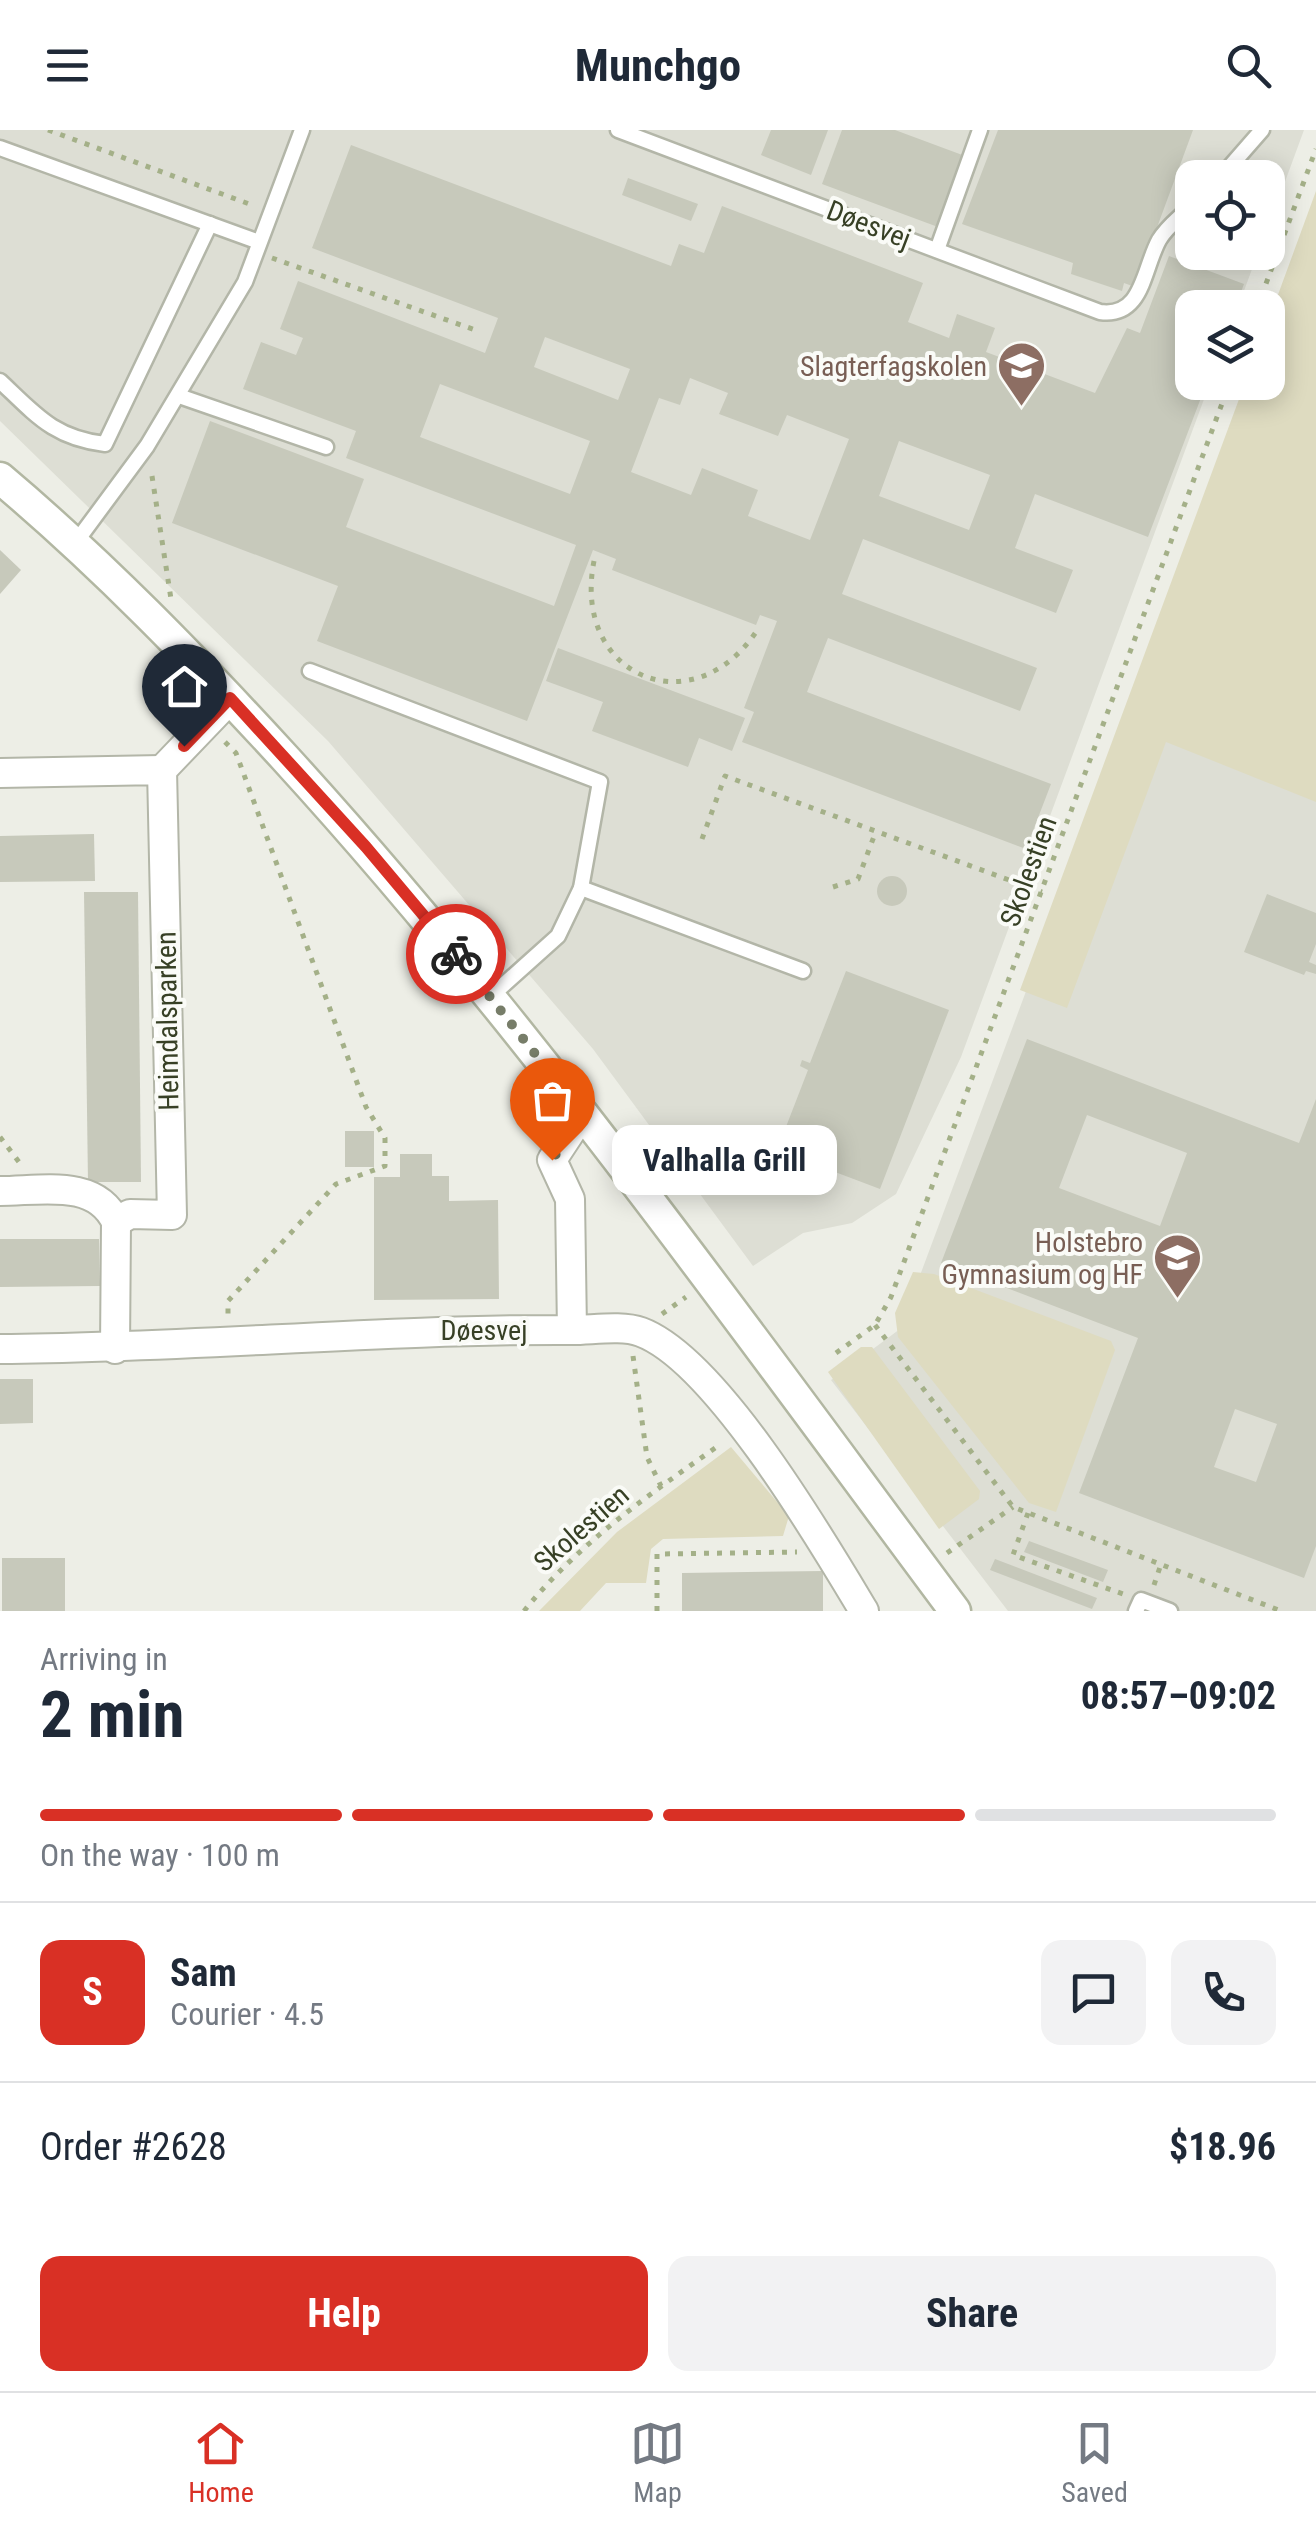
<!DOCTYPE html>
<html lang="en">
<head>
<meta charset="utf-8">
<style>
  body { margin:0; font-family:"Roboto Condensed",sans-serif; background:#f2f2f3; color:#1f2937; height:100vh; display:flex; flex-direction:column; font-size:38px; white-space:nowrap }
  * { box-sizing:border-box; margin:0 }
  p { font-size:32px; color:#747a83 }
  .icon { flex:none; width:55px; height:55px; fill:none; stroke:currentColor; stroke-width:2; stroke-linecap:round; stroke-linejoin:round }
  .map { position:relative; height:1481px; overflow:hidden }
  .side { display:flex; flex-direction:column; background:#fff; flex:1 }
  .side>* { flex:none }
  .tools { position:absolute; left:1175px; top:30px; display:grid; gap:20px }
  .tools a { display:grid; place-items:center; width:110px; height:110px; border-radius:20px; background:#fff; box-shadow:0 5px 25px #0003; font-size:50px }
  .pin { position:absolute; display:grid; place-items:center; width:85px; height:85px; color:#fff; margin:-102px -42px; border-radius:50% 50% 50% 0; rotate:-45deg; box-shadow:0 0 10px #0007 }
  .pin .icon { rotate:45deg }
  .courier { position:absolute; display:grid; place-items:center; width:100px; height:100px; margin:-50px; border:8px solid #d93025; border-radius:50%; background:#fff; color:#222; box-shadow:0 2px 12px #0007 }
  .bubble { position:absolute; height:70px; border-radius:20px; background:#fff; box-shadow:0 5px 25px #0003; font-size:32px; font-weight:700; line-height:70px; text-align:center }
  .headline em { font-style:normal; font-weight:700 }
  .headline div { display:flex; flex-direction:column-reverse }
  .headline { display:flex; align-items:center; justify-content:space-between; height:170px; padding:0 40px }
  h1 { font-size:65px; font-weight:700; line-height:75px }
  .bar { display:grid; grid-template-columns:repeat(4,1fr); gap:15px 10px; align-content:center; height:120px; padding:0 40px }
  .bar i { height:12px; border-radius:8px; background:#e0e1e3 }
  .bar .selected { background:#d93025 }
  .bar p { grid-column:span 4 }
  .line { display:flex; align-items:center; gap:25px; padding:0 40px; border-top:2px solid #e0e1e3 }
  .line div { flex:1 }
  .round { display:grid; place-items:center; flex:none; width:105px; height:105px; border-radius:20px; background:#f2f2f3 }
  .cta { display:flex; gap:20px; margin-top:auto; padding:20px 40px }
  .cta a { flex:1; height:115px; border-radius:20px; background:#d93025; color:#fff; font-size:40px; font-weight:700; line-height:115px; text-align:center }
  .cta a+a { background:#f2f2f3; color:#1f2937 }
  header { display:flex; justify-content:space-between; align-items:center; height:130px; padding:0 40px; background:#fff; font-size:45px; font-weight:700 }
  .dock { display:flex; justify-content:space-around; align-items:center; height:140px; border-top:2px solid #e0e1e3; background:#fff; font-size:28px; color:#747a83 }
  .dock a { display:grid; justify-items:center; gap:5px }
  .dock .selected { color:#d93025 }
  .map>svg:first-child { display:block }
  .built { fill:#ddded4 }
  .green { fill:#dedbc0 }
  .building { fill:#c7c9bb; fill-rule:evenodd }
  .lines { fill:none; stroke-linecap:round; stroke-linejoin:round }
  .lane-casing { stroke:#b3b6a8; stroke-width:19 }
  .street-casing { stroke:#b3b6a8; stroke-width:32 }
  .secondary-casing { stroke:#b2b7a2; stroke-width:35 }
  .path { stroke:#a4b088; stroke-width:5; stroke-dasharray:5 8; stroke-linecap:butt }
  .lane { stroke:#fff; stroke-width:14 }
  .street { stroke:#fff; stroke-width:28 }
  .secondary { stroke:#fff; stroke-width:30 }
  .done { stroke:#777d69; stroke-width:10; stroke-dasharray:0 18 }
  .route { stroke:#d93025; stroke-width:12 }
  .labels { text-anchor:middle; stroke-width:8; stroke-linejoin:round; paint-order:stroke }
  .street-label { font-size:28px; fill:#374025; stroke:#fafbf7 }
  .education-label { font-size:28px; fill:#785e54; stroke:#fafbf7; text-anchor:end }
</style>
</head>
<body>
<header><svg class="icon" aria-label="menu" viewBox="0 0 24 24"><path d="M4 6h16M4 12h16M4 18h16"/></svg>Munchgo<svg class="icon" aria-label="search" viewBox="0 0 24 24"><circle cx="10" cy="10" r="6"/><path d="M15 15l6 6"/></svg></header>
<div class="map">
<svg width="1316" height="1481" viewBox="0 0 1316 1481">
  <rect width="100%" height="100%" fill="#edeee6"/>
  <g class="built">
    <polygon points="0,0 1304,0 1268,98 1268,48 1192,48 1192,122 1258,123 1238,177 1192,178 1192,252 1210,253 961,927 896,1064 852,1093 803,1103 753,1136 593,919 328,611 0,291"/>
    <polygon points="1316,85 1316,1481 1008,1481 831,1250 900,1199 1253,253 1268,252"/>
  </g>
  <g class="green">
    <polygon points="1316,61 1316,672 1166,612 1067,878 1020,860 1245,253 1268,252 1268,192"/>
    <polygon points="913,1142 934,1144 1111,1211 1115,1220 1056,1382 1029,1373 898,1207 895,1183"/>
    <polygon points="861,1217 872,1217 980,1361 979,1369 939,1399 828,1242"/>
    <polygon points="731,1317 789,1386 783,1406 663,1409 651,1419 646,1453 606,1453 580,1481 539,1481 617,1402"/>
  </g>
  <g class="building">
    <polygon points="771,0 828,0 811,45 761,25"/>
    <polygon points="842,0 895,0 965,26 938,97 822,54"/>
    <polygon points="998,0 1193,0 1135,157 1124,153 1122,161 1071,144 1073,133 962,94"/>
    <path d="M351 15 671 136 679 114 704 123 722 76 923 153 908 192 949 208 957 184 995 198 986 222 1095 263 1127 198 1140 203 1169 126 1244 154 1235 178H1192V252H1207L1148 407 1035 364 1015 418 1073 440 1056 483 863 409 842 464 1037 538 1020 581 828 508 807 562 1051 654 1026 719 742 612 754 582 744 578 777 491 760 485 756 495 612 440 616 429 593 420 527 591 317 511 338 456 172 393 210 291 364 349 346 397 554 476 576 415 346 328 356 301 243 259 261 212 296 225 303 208 280 199 298 151 485 223 498 188 312 118ZM545 207 630 239 618 270 534 237ZM690 248 728 263 719 284 778 306 787 285 849 309 810 410 748 386 758 360 702 338 691 365 631 342 659 268 680 275ZM440 254 590 311 570 364 420 307ZM899 311 990 345 969 400 879 366Z"/>
    <polygon points="628,48 698,74 691,91 622,65"/>
    <polygon points="0,420 21,440 0,464"/>
    <polygon points="558,518 745,588 732,621 699,608 688,637 592,601 603,572 546,551"/>
    <polygon points="94,704 95,751 0,752 0,706"/>
    <circle cx="892" cy="761" r="15"/>
    <polygon points="84,762 138,762 141,1052 88,1052"/>
    <polygon points="1267,764 1316,783 1316,814 1309,832 1316,835 1316,844 1306,841 1304,845 1244,822"/>
    <polygon points="846,841 949,880 880,1059 777,1020 808,940 800,936 802,930 810,933"/>
    <path d="M1027 909 1299 1013 1316 969V1416L1304 1448 1079 1363 1138 1208 941 1133ZM1087 985 1187 1023 1160 1096 1059 1058ZM1235 1279 1277 1294 1256 1352 1214 1337Z"/>
    <rect x="345" y="1001" width="29" height="36"/>
    <polygon points="400,1024 432,1024 432,1046 449,1046 449,1071 498,1070 499,1169 374,1170 374,1047 400,1047"/>
    <polygon points="0,1109 99,1109 100,1156 0,1157"/>
    <polygon points="0,1249 33,1249 33,1293 0,1294"/>
    <polygon points="1029,1411 1108,1440 1103,1452 1024,1422"/>
    <rect x="2" y="1428" width="63" height="53"/>
    <polygon points="995,1429 1097,1468 1092,1479 990,1440"/>
    <polygon points="823,1441 823,1481 682,1481 682,1443"/>
  </g>
  <g class="lines">
    <defs>
      <g id="lane">
        <path d="M618 0 1100 182C1143 188 1143 139 1159 110 1167 96 1182 86 1192 75"/>
        <polyline points="0,18 259,112"/>
        <polyline points="1220,48 1262,0"/>
        <polyline points="937,120 980,0"/>
        <path d="M0 251C36 285 54 308 105 314L210 94"/>
        <polyline points="179,266 326,317"/>
        <polyline points="76,412 147,316 245,152 302,0"/>
        <polyline points="310,541 600,652 581,758 558,806 491,866"/>
        <polyline points="581,758 803,841"/>
        <polyline points="1136,1481 1141,1470 1170,1481"/>
      </g>
      <g id="street">
        <polyline points="162,640 230,569"/>
        <polyline points="0,643 162,640 172,1085 130,1084 116,1092"/>
        <path d="M0 1061C41 1061 96 1048 116 1092L115 1219"/>
        <path d="M572 1200C593 1200 622 1195 641 1202 716 1230 822 1411 864 1481"/>
        <path d="M0 1219C191 1218 381 1199 572 1200L570 1069 552 1030 583 983"/>
      </g>
      <path id="secondary" d="M0 348C102 434 195 530 285 628 529 895 739 1191 955 1481"/>
    </defs>
    <use href="#lane" class="lane-casing"/>
    <use href="#street" class="street-casing"/>
    <use href="#secondary" class="secondary-casing"/>
    <g class="path">
      <polyline points="48,0 252,75"/>
      <polyline points="272,128 478,201"/>
      <polyline points="1257,178 1316,19"/>
      <polyline points="152,346 171,469"/>
      <path d="M594 431C571 547 694 598 758 499"/>
      <polyline points="225,612 236,623 366,977 385,1008 385,1036 336,1054 228,1171 228,1186"/>
      <polyline points="702,709 725,646 1042,762"/>
      <polyline points="833,757 858,749 876,701"/>
      <polyline points="0,1007 19,1032"/>
      <polyline points="662,1184 686,1167"/>
      <polyline points="875,1195 1013,1377 1281,1481"/>
      <polyline points="836,1223 875,1195 891,1167 1230,252"/>
      <polyline points="633,1226 647,1327 661,1356"/>
      <polyline points="1028,1383 1013,1425 1123,1464"/>
      <polyline points="947,1423 1013,1377"/>
      <polyline points="1154,1455 1161,1434"/>
      <path d="M524 1481C579 1413 647 1366 718 1316"/>
      <polyline points="657,1481 657,1424 797,1422"/>
    </g>
    <use href="#lane" class="lane"/>
    <use href="#street" class="street"/>
    <use href="#secondary" class="secondary"/>
  </g>
  <g class="lines">
    <polyline class="done" points="456,824 582,983 552,1030"/>
    <polyline class="route" points="184,616 230,568 366,717 456,824"/>
  </g>
  <defs>
    <symbol id="school-pin" viewBox="-11 -11 22 30"><path d="M0 17L-7.5 6A9.5 9.5 0 1 1 7.5 6Z" fill="#8d6e63" stroke="#fafbf7"/><path d="M0-5L7-2L0 1L-7-2ZM-4 1L0 2.5L4 1V4Q0 6-4 4Z" fill="#fff"/></symbol>
  </defs>
  <g fill-rule="evenodd">
    <use href="#school-pin" x="994" y="208" width="55" height="75"/>
    <use href="#school-pin" x="1150" y="1100" width="55" height="75"/>
  </g>
  <g class="labels">
    <g class="street-label">
      <text transform="translate(869 94) rotate(21)" y="10">Døesvej</text>
      <text transform="translate(1028 741) rotate(-70)" y="10">Skolestien</text>
      <text transform="translate(167 891) rotate(-91)" y="10">Heimdalsparken</text>
      <text x="484" y="1210">Døesvej</text>
      <text transform="translate(581 1398) rotate(-41)" y="10">Skolestien</text>
    </g>
    <g class="education-label">
      <text x="987" y="246">Slagterfagskolen</text>
      <text x="1143" y="1122">Holstebro<tspan x="1143" dy="32">Gymnasium og HF</tspan></text>
    </g>
  </g>
</svg>
<div class="tools">
<a><svg class="icon" aria-label="locate" viewBox="0 0 24 24"><circle cx="12" cy="12" r="6"/><path d="M12 2v4M12 18v4M2 12h4M18 12h4"/></svg></a>
<a><svg class="icon" aria-label="layers" viewBox="0 0 24 24"><path d="M12 4l9 5-9 5-9-5zM3 14l9 5 9-5"/></svg></a>
</div>
<div class="pin" style="left:552px;top:1030px;background:#ea580c"><svg class="icon" aria-label="bag" viewBox="0 0 24 24"><path d="M5 8h14l-1 12H6zM9 8a3 3 0 0 1 6 0"/></svg></div>
<div class="pin" style="left:184px;top:616px;background:#1f2937"><svg class="icon" aria-label="home" viewBox="0 0 24 24"><path d="M3 11l9-7 9 7M6 9v11h12V9"/></svg></div>
<div class="courier" style="left:456px;top:824px"><svg class="icon" aria-label="bike" viewBox="0 0 24 24"><circle cx="6" cy="16" r="4"/><circle cx="18" cy="16" r="4"/><path d="M6 16l4-8h5l3 8M10 8l3 8H6M13 5h3"/></svg></div>
<div class="bubble" style="left:612px;top:995px;width:225px">Valhalla Grill</div>
</div>
<section class="side">
<div class="headline"><div><h1>2 min</h1><p>Arriving in</p></div><em>08:57–09:02</em></div>
<div class="bar"><i class="selected"></i><i class="selected"></i><i class="selected"></i><i></i><p>On the way · 100 m</p></div>
<div class="line" style="height:180px"><b class="round" style="background:#d93025;color:#fff">S</b><div><b>Sam</b><p>Courier · 4.5</p></div><a class="round"><svg class="icon" aria-label="chat" viewBox="0 0 24 24"><path d="M4 5h16v11H9l-5 4z"/></svg></a><a class="round"><svg class="icon" aria-label="phone" viewBox="0 0 24 24"><path d="M5 4h4l2 5-3 2q2 4 5 5l2-3 5 2v4C11 20 4 13 5 4z"/></svg></a></div>
<div class="line" style="height:130px"><div>Order #2628</div><b>$18.96</b></div>
<div class="cta"><a>Help</a><a>Share</a></div>
</section>
<nav class="dock">
<a class="selected"><svg class="icon" aria-label="home" viewBox="0 0 24 24"><path d="M3 11l9-7 9 7M6 9v11h12V9"/></svg>Home</a>
<a><svg class="icon" aria-label="map" viewBox="0 0 24 24"><path d="M3 6l6-2 6 2 6-2v14l-6 2-6-2-6 2zM9 4v14M15 6v14"/></svg>Map</a>
<a><svg class="icon" aria-label="saved" viewBox="0 0 24 24"><path d="M7 4h10v16l-5-4-5 4z"/></svg>Saved</a>
</nav>
</body>
</html>
